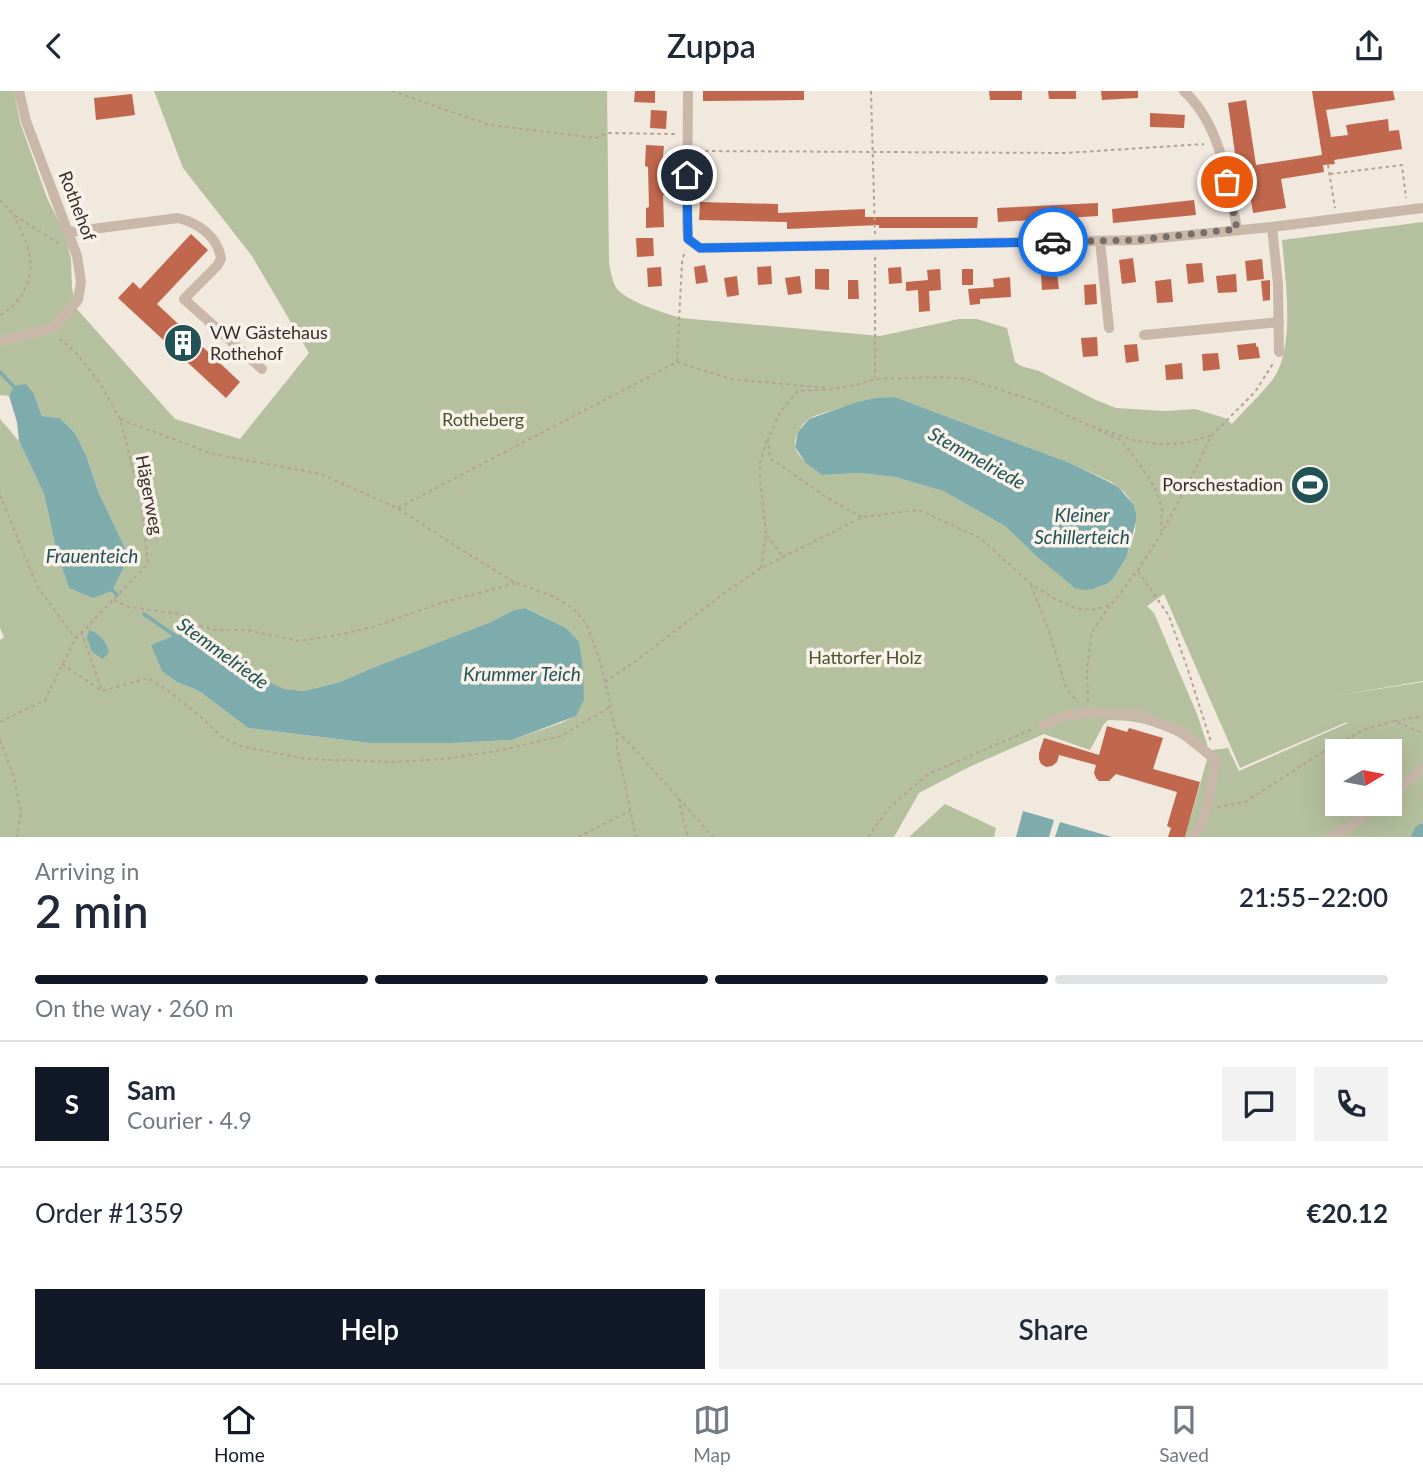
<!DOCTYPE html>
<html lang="en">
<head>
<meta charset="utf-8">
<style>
  body { margin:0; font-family:Lato,sans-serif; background:#f2f2f3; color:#1f2937; height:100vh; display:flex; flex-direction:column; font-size:26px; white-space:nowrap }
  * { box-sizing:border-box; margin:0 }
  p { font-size:23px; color:#747a83 }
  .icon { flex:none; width:38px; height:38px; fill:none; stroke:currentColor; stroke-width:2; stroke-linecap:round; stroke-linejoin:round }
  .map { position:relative; height:746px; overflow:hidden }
  .drawer { display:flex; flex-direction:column; background:#fff; flex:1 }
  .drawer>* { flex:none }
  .needle { width:46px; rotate:80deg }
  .controls { position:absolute; left:1325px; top:648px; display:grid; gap:14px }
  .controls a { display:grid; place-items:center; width:77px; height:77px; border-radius:0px; background:#fff; box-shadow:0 7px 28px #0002; font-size:35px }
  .pin { position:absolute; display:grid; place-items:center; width:60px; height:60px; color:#fff; margin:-30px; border:4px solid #fff; border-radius:50%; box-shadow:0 2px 7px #0007 }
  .courier { position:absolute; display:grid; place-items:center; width:70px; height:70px; margin:-35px; border:5px solid #1a73e8; border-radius:50%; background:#fff; color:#222; box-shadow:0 2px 9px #0007 }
  .summary em { font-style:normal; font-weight:600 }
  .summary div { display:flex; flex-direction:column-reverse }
  .summary { display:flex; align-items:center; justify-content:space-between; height:119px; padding:0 35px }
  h1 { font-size:46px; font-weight:600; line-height:52px }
  .bar { display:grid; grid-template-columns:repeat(4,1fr); gap:10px 7px; align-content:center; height:84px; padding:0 35px }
  .bar i { height:9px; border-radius:5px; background:#e0e1e3 }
  .bar .on { background:#111827 }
  .bar p { grid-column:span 4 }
  .line { display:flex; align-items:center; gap:18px; padding:0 35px; border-top:2px solid #e0e1e3 }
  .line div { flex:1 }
  .round { display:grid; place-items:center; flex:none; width:74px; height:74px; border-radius:0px; background:#f2f2f3 }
  .cta { display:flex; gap:14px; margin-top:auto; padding:14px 35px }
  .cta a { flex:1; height:80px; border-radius:0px; background:#111827; color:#fff; font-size:28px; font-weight:600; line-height:80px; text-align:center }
  .cta a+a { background:#f2f2f3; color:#1f2937 }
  header { display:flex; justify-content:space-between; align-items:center; height:91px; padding:0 35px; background:#fff; font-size:32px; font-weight:600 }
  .dock { display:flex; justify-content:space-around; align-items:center; height:98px; border-top:2px solid #e0e1e3; background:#fff; font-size:19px; color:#747a83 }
  .dock a { display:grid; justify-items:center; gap:4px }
  .dock .on { color:#111827 }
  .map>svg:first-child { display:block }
  .green { fill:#b5c09e; fill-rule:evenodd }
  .water { fill:#7eacad }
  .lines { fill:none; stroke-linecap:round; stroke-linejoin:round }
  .stream { stroke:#7eacad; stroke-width:3.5 }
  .river { stroke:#7eacad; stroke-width:19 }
  .building { fill:#c0674d }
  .path { stroke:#b5a294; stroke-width:2; stroke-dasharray:3.5 3.5; stroke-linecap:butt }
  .minor { stroke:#c9b8aa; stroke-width:10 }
  .done { stroke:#786e68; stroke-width:7; stroke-dasharray:0 12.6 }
  .route { stroke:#1a73e8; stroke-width:9 }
  .labels { text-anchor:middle; stroke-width:7; stroke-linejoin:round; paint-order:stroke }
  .street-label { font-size:18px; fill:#372d29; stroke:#f9f2ea }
  .poi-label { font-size:18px; fill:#372d29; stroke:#f9f2ea; text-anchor:start }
  .park-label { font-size:18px; fill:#47542e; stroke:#f9f2ea }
  .water-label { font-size:19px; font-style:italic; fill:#215356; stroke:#f9f2ea }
</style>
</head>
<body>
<header><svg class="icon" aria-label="back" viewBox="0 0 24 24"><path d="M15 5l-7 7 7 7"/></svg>Zuppa<svg class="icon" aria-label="share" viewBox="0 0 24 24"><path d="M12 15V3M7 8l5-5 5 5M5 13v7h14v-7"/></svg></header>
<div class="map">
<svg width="1423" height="746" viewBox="0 0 1423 746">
  <rect width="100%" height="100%" fill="#f1e8de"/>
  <g class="green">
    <path d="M0 0H14L20 31 47 107 64 141 71 168 72 196 76 217 175 328 240 348 309 262 252 165 183 77 154 0H607L609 172C611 181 612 192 618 199 631 212 664 222 681 227L880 245 959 228H977L1007 237 1015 271 1021 275 1039 280 1096 309 1116 317 1165 320 1195 318 1225 327 1232 333C1245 318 1261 304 1273 288 1296 256 1285 187 1282 149L1423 131V590L1335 605 1423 591V746H1185L1208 665C1174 641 1150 629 1108 629L1104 633 1090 659 1044 643 969 676 919 702 894 746H0V549L4 546 0 537V328L19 350 44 403 57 462 69 497 112 500 124 476 125 457 98 400 86 364 75 342 60 327 42 325 34 303 14 295 9 305 0 304ZM895 306 1070 372 1111 391 1125 402 1134 414 1136 422 1135 441 1127 465 1113 488 1107 493 1093 498 1033 462 1005 435 943 400 895 386 859 382 822 384C814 377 798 367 795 356 793 348 802 332 809 328 815 324 824 322 830 320 852 313 872 307 895 306ZM1164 503 1240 677 1347 631 1348 632 1239 680 1228 657 1212 659 1208 664 1207 653 1197 623 1154 522 1147 515ZM527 517 566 537 575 625 561 632 512 649 453 652H369L248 637 199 600 177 591 152 554 175 544 184 543 193 546 199 552 217 558 267 590 283 598 304 600 340 591 372 577 491 531 514 519ZM1337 660H1390V712H1337Z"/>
    <polygon points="945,713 996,737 994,746 909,746"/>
  </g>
  <g class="water">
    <polygon points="26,293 34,303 42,325 60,327 75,342 86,364 98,400 125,457 124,476 112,500 93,507 69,497 57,462 44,403 19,350 17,331 9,305 14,295"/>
    <polygon points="895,306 1070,372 1111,392 1119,397 1134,414 1136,422 1136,430 1127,465 1113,488 1107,493 1093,498 1084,499 1075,497 1033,462 1005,435 943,400 895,386 859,382 822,384 806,372 795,356 798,341 809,328 854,312 876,307"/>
    <polygon points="526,517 566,537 579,551 583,579 584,608 576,625 512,649 453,652 369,652 248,637 199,600 177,591 162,580 151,554 175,544 184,543 193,546 199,552 217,558 267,590 284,598 304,600 340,591 372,577 491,531 514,519"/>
    <path d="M89 539C100 543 105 549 109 561L103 568 92 561 87 547Z"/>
    <polygon points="1023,720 1054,729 1049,746 1016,746"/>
    <polygon points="1060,731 1112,746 1055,746"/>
  </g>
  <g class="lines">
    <g class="stream">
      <polyline points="0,281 15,297"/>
      <polyline points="110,497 117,504"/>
      <polyline points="144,523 177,546"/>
    </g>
    <polyline class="river" points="1421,746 1423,742"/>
  </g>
  <g class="building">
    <polygon points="635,0 655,0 655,12 634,11"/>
    <polygon points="703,0 804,0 804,9 703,10"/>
    <polygon points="989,0 1022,0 1022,9 990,9"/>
    <polygon points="1048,0 1076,0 1076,8 1049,8"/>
    <polygon points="1101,0 1138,0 1138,7 1102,9"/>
    <polygon points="1312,0 1393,0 1395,9 1326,19 1331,46 1348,44 1346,34 1388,28 1389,40 1399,39 1402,58 1334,69 1335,73 1323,74 1324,81 1281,88 1286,117 1253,122 1248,89 1239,91 1228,12 1246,9 1256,74 1322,64"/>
    <polygon points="132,3 135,24 96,29 94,7"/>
    <polygon points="651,19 667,20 666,38 650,37"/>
    <polygon points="1150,22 1185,24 1184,37 1150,36"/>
    <polygon points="646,54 664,55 661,86 665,86 665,104 663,104 664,136 646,137 646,117 649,116 648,76 645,75"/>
    <polygon points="1194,109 1196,124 1113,132 1112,118"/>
    <polygon points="700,111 778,113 778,122 865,118 865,126 978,126 977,137 879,137 879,134 787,138 787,131 699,129"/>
    <polygon points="1098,112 1098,125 998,131 997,117"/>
    <polygon points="191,143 208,159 157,213 240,291 226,307 118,207 133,191 140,198"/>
    <polygon points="636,147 653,147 654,165 637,166"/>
    <polygon points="1133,167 1136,191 1122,193 1119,169"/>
    <polygon points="1262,168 1264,188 1247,190 1245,170"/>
    <polygon points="1202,172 1204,191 1188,193 1186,173"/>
    <polygon points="705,174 708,191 696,193 694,176"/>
    <polygon points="771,175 772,193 758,194 757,176"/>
    <polygon points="661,176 662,195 648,196 647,177"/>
    <polygon points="901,176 902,192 889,193 888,177"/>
    <polygon points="815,178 829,178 829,199 815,198"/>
    <polygon points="940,178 941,199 929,200 930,220 919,221 918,199 906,200 906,191 928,189 927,179"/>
    <rect x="962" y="178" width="11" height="16"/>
    <polygon points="1057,182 1059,198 1042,199 1041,183"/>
    <polygon points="1236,183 1237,201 1218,202 1216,185"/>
    <polygon points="737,185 739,204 727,206 724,187"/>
    <polygon points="800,185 802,202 788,204 785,187"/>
    <polygon points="1010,186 1011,206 980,208 980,213 970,214 968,198 994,196 993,188"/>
    <polygon points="1171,188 1173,211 1157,212 1155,190"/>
    <polygon points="848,189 858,189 859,208 848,208"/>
    <polygon points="1270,189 1270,209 1263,210 1261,190"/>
    <polygon points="1096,193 1097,213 1085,214 1084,194"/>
    <polygon points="1097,246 1098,265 1083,266 1081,247"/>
    <polygon points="1256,252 1256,256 1258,255 1260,267 1239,269 1237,254"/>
    <polygon points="1137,253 1139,270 1126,272 1124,254"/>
    <polygon points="1218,262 1220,278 1203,280 1202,263"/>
    <polygon points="1182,272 1183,288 1166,289 1165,274"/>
    <polygon points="1107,635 1127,641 1129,637 1163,647 1153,678 1200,691 1185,746 1168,746 1171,737 1167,735 1177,701 1116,683 1109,690 1099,690 1096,687 1094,682 1096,674 1059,664 1057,671 1052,675 1046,676 1041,673 1039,668 1039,662 1044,647 1099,664"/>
  </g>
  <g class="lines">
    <g class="path">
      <polyline points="392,0 489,34 597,47 607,42 676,43"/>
      <polyline points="871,0 875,143"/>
      <polyline points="698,60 1066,62 1204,53"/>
      <polyline points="1328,74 1335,117"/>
      <polyline points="1330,83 1402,74 1406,107"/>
      <polyline points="0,109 14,124 61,154"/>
      <polyline points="875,166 875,287"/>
      <path d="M0 224C23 212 35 186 29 161 26 148 19 136 14 124"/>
      <polyline points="677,271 682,171 685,159"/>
      <polyline points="120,328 213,363 321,383 397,417 462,459 516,492 552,505 574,518 587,534 600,570 611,615 609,616 616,640 617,656 636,746"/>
      <polyline points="1098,339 1122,350 1138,371 1155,397 1162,417 1161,440"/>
      <polyline points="0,404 37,495 75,547"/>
      <polyline points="398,417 677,271 731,288 826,297"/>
      <polyline points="862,426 829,408 770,367 768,348 780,321 798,300 834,298 859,293 875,288 939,286 967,288 1038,311 1088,334 1136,350 1160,353 1185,352 1212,344"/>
      <polyline points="767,444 782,465"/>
      <polyline points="761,477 766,443 760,387 760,371 767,349"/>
      <polyline points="1138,480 1169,525 1187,576 1211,651"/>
      <polyline points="1031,494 1049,540 1066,597 1078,611"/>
      <polyline points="114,509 129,516 181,523 199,534 214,539 247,539 298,550 333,545 373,536 441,512 516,492"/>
      <polyline points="81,541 102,599"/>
      <polyline points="62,573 102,600 148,587 170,601 201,626 221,645 240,655 306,668 393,671 444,668 502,659 561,645 608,617"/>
      <polyline points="605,591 640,567 727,500 761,477 863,426 919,419 980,447 1031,493 1055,508 1075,517 1092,519 1111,514 1138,479 1161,443 1188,393 1212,344 1255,301 1274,271"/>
      <polyline points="1088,610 1087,577 1092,541 1109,516"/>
      <polyline points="1395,630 1423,625"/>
      <polyline points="0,631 45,609 75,548 148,473 142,413 120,328 101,294 78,264 58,246"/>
      <polyline points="617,641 629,652 713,746"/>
      <polyline points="0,649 13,683 21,720 17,746"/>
      <polyline points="678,707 688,746"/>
      <polyline points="1217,716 1245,711 1318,664 1363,639 1394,630 1423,642"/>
      <polyline points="578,746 630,720"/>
      <polyline points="868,746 890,716 928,683 1033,638"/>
    </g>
    <g class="minor">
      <polyline points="688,0 687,132 688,148 700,157 1138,149 1272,136 1423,117"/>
      <path d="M1184 0C1221 34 1228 91 1237 138"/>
      <polyline points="1272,136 1278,193 1279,261"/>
      <path d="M69 141 178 127C199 132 218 146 221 168L217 175 184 208 262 278"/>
      <polyline points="1100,150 1109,237"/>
      <polyline points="1144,244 1279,231"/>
      <polyline points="0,250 54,237 78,209 81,191 77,165 26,30 19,0"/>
      <path d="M1043 634 1061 626 1088 621 1136 624 1180 640 1216 669C1211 693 1209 725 1194 746"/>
      <polyline points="1390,704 1423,678"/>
      <polyline points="1330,746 1348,737 1379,712"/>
    </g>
  </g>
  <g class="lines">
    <polyline class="done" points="1053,151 1138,149 1237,138 1227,91"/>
    <polyline class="route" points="687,84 688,148 700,157 1053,151"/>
  </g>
  <defs>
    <symbol id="building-disc" viewBox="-11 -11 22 22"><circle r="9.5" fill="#215356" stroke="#f9f2ea"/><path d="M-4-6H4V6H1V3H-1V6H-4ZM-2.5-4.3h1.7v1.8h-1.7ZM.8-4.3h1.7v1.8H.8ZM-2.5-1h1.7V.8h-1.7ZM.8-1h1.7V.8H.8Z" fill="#fff"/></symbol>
    <symbol id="stadium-disc" viewBox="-11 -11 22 22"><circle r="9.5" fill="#215356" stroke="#f9f2ea"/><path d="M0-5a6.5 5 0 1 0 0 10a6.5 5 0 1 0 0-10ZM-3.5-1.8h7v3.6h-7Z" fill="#fff"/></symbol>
  </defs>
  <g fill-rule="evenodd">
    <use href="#building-disc" x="161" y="230" width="44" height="44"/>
    <use href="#stadium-disc" x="1288" y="372" width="44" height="44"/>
  </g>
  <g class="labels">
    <g class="street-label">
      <text transform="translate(77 115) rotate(69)" y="6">Rothehof</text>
      <text transform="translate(149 404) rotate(79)" y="6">Hägerweg</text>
    </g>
    <g class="poi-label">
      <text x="210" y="248">VW Gästehaus<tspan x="210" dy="21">Rothehof</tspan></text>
      <text x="1283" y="400" text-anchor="end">Porschestadion</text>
    </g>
    <g class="park-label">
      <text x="483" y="335">Rotheberg</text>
      <text x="865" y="573">Hattorfer Holz</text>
    </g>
    <g class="water-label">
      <text transform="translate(977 367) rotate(29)" y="7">Stemmelriede</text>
      <text x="1082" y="431">Kleiner<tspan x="1082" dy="22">Schillerteich</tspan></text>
      <text x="92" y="472">Frauenteich</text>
      <text transform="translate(223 562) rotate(36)" y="7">Stemmelriede</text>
      <text x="522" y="590">Krummer Teich</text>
    </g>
  </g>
</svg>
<div class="controls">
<a><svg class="needle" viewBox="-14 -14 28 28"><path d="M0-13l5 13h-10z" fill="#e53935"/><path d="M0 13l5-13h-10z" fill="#747a83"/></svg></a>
</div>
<div class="pin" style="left:1227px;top:91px;background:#ea580c"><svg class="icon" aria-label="bag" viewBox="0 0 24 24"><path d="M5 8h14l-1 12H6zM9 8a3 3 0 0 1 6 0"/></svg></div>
<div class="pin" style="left:687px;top:84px;background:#1f2937"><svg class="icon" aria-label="home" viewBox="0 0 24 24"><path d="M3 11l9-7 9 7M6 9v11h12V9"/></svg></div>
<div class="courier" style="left:1053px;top:151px"><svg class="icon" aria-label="car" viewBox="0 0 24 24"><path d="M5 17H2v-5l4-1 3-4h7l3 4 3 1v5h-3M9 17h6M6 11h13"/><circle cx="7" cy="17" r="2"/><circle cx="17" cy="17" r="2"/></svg></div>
</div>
<section class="drawer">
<div class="summary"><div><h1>2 min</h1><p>Arriving in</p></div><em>21:55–22:00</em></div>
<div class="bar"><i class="on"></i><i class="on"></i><i class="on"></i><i></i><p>On the way · 260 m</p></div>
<div class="line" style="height:126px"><b class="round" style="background:#111827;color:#fff">S</b><div><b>Sam</b><p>Courier · 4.9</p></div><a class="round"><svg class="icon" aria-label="chat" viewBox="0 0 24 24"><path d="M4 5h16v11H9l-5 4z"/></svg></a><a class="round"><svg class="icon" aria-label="phone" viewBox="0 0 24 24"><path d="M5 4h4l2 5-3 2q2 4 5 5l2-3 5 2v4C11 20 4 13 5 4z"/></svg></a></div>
<div class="line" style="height:91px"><div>Order #1359</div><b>€20.12</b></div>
<div class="cta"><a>Help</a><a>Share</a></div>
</section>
<nav class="dock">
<a class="on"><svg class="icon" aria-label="home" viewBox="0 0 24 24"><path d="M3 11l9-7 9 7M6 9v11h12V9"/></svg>Home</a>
<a><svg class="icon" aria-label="map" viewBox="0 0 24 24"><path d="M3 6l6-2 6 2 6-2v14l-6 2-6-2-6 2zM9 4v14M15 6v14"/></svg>Map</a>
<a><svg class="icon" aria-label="saved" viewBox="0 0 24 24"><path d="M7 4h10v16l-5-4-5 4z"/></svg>Saved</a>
</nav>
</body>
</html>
